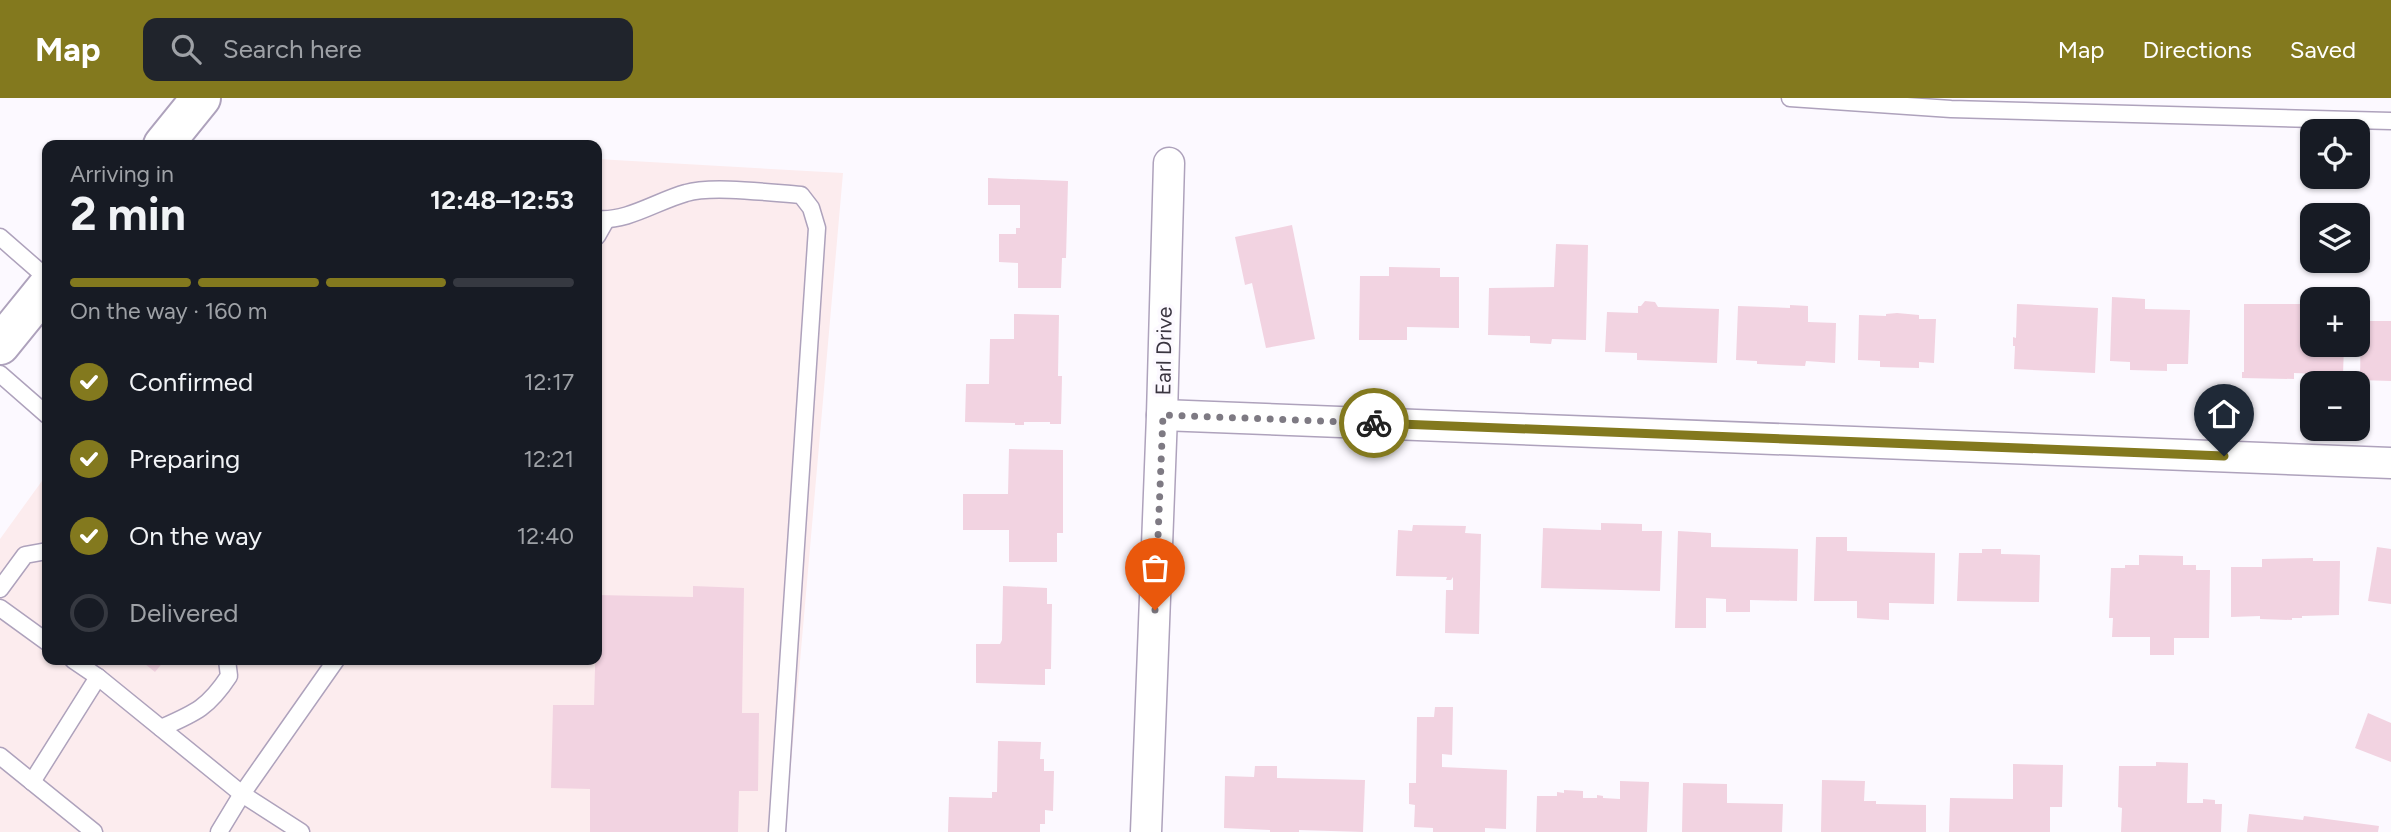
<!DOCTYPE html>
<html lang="en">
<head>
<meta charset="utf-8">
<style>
  body { margin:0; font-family:Figtree,sans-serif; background:#20242c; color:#f1f3f6; height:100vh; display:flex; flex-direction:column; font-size:26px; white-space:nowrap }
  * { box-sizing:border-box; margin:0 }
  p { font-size:23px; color:#9ea1a6 }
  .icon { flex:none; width:38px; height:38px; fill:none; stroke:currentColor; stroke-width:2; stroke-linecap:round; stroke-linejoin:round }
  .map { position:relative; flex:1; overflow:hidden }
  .panel { position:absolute; left:42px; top:42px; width:560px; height:525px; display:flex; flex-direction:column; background:#171b24; border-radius:14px; box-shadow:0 2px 5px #0004 }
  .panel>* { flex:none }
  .buttons { position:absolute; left:2300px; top:21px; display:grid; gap:14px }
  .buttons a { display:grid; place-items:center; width:70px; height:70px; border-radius:14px; background:#171b24; box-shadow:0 2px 5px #0004; font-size:35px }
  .pin { position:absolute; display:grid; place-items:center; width:60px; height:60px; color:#fff; margin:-72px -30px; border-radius:50% 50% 50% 0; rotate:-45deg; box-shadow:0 0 7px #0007 }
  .pin .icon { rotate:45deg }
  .courier { position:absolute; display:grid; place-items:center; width:70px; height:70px; margin:-35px; border:5px solid #83791e; border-radius:50%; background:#fff; color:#222; box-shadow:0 2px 9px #0007 }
  .summary em { font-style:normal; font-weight:700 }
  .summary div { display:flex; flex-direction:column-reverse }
  .summary { display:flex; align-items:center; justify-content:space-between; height:119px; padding:0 28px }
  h1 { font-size:46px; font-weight:700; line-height:52px }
  .bar { display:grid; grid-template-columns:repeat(4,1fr); gap:10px 7px; align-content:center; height:84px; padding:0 28px }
  .bar i { height:9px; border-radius:5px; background:#363941 }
  .bar .selected { background:#83791e }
  .bar p { grid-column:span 4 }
  ol { padding:0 28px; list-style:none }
  li { display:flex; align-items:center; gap:21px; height:77px }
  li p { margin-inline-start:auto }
  li .icon { padding:7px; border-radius:50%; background:#83791e; color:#fff; stroke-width:4 }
  li:last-child { color:#9ea1a6 }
  li i { width:38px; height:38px; border:4px solid #363941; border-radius:50% }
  header { display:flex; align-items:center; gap:42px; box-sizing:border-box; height:98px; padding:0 35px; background:#83791e; color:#fff }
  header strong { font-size:33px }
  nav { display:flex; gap:38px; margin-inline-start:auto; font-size:24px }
  .search { width:490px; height:63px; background:#20242c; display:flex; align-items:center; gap:18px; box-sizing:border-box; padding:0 24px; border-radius:14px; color:#9ea1a6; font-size:26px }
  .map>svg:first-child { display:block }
  .commercial { fill:#fcecee }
  .building { fill:#f2d3e1 }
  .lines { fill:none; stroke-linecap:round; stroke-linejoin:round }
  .service-casing { stroke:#aea2bc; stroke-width:19 }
  .minor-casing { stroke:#aea2bc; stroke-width:33 }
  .primary-casing { stroke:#aea2bc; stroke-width:42 }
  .service { stroke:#fff; stroke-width:16 }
  .minor { stroke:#fff; stroke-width:30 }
  .primary { stroke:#fff; stroke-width:38 }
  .done { stroke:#7e7a83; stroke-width:7; stroke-dasharray:0 12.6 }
  .route { stroke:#83791e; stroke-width:9 }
  .labels { text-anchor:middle; stroke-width:7; stroke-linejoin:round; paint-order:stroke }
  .street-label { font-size:21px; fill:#3a3540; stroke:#fcf9ff }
</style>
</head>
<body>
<header>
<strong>Map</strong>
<div class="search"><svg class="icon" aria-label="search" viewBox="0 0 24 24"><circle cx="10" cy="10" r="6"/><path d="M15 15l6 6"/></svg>Search here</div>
<nav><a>Map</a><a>Directions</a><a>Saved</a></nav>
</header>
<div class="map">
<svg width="2391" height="734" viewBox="0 0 2391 734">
  <rect width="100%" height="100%" fill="#fcf9ff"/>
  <polygon class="commercial" points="597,61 843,75 785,734 0,734 0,441 47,376 47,562 597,562"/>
  <g class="building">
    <polygon points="988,80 1068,83 1066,160 1062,160 1061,190 1018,190 1018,165 999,164 999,136 1016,136 1016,130 1020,130 1020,107 988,107"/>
    <polygon points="1292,127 1315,241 1266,250 1252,185 1245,187 1235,139"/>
    <polygon points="1556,146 1588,147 1586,242 1552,241 1551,246 1530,245 1530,238 1488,237 1489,190 1554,189"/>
    <polygon points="1389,169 1440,170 1440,179 1459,179 1459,230 1407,229 1407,242 1359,242 1360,178 1389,178"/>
    <polygon points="2112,199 2145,201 2145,211 2190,212 2188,266 2167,266 2167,273 2130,272 2130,264 2110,263"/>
    <polygon points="1645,203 1655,204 1658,209 1719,211 1717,265 1637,262 1637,255 1605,254 1607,214 1638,215 1638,208 1641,208"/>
    <polygon points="2017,206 2098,210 2095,275 2014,271 2015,248 2013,248 2013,239 2016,240"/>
    <polygon points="2244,206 2312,206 2312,247 2344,247 2343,277 2294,275 2294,281 2242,280 2242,274 2244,274"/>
    <polygon points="1790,207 1808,208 1808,224 1836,225 1835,265 1806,263 1805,268 1757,266 1757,263 1736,262 1738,208 1790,210"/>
    <polygon points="1897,215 1919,217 1919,221 1936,221 1934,265 1919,264 1919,270 1880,269 1880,263 1858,262 1859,217 1886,218 1886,216"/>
    <polygon points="1014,216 1059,217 1058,278 1062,278 1061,326 1050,326 1050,324 1024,324 1024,327 1015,327 1015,325 965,324 966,286 989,286 990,241 1014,241"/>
    <polygon points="2361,223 2391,223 2391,283 2360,282"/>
    <polygon points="1009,351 1063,352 1063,435 1057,435 1057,464 1009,464 1009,432 963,432 963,396 1008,396"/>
    <polygon points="1601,425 1642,426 1642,433 1662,433 1660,493 1541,490 1543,430 1601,432"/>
    <polygon points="1413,427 1466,428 1465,435 1481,436 1479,536 1445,535 1446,492 1453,492 1453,479 1451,482 1446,482 1447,479 1396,478 1398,432 1412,433"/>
    <polygon points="1678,433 1711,435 1711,449 1798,451 1797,503 1750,502 1750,514 1726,514 1726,501 1706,500 1706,530 1675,530"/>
    <polygon points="1816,439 1847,439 1847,453 1935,455 1934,506 1889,505 1889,522 1857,520 1857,503 1814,503"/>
    <polygon points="2377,449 2391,451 2391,506 2368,503"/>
    <polygon points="1982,451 2001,451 2001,456 2040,457 2039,504 1957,503 1959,455 1982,455"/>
    <polygon points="2139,457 2183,458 2183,467 2196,467 2196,472 2210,472 2209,540 2174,540 2174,557 2150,557 2150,539 2112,539 2113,520 2109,520 2111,470 2125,470 2125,467 2139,467"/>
    <polygon points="2313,460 2313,463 2340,463 2339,517 2302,518 2302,520 2292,520 2292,522 2260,521 2260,518 2231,519 2231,469 2262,469 2262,461"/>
    <polygon points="693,488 744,490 742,615 759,615 758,693 739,693 738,734 590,734 590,691 551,690 553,607 594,607 597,497 693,499"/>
    <polygon points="1003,488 1047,490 1047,506 1052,506 1051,571 1045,571 1045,587 976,585 976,546 1000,546 1002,542"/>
    <polygon points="140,562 165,562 155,574"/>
    <polygon points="1435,609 1453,609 1452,657 1442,656 1442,669 1507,672 1506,731 1485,730 1485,734 1433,734 1433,730 1414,729 1415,707 1409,706 1409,685 1416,685 1417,619 1434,619"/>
    <polygon points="2368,615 2391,625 2391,664 2355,650"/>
    <polygon points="998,643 1041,644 1040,661 1044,661 1044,673 1054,673 1053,713 1045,712 1045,726 1040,726 1040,734 948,734 949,699 992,700 992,694 997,694"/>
    <polygon points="2156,664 2188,665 2187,705 2203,705 2203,701 2215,702 2215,706 2222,706 2221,734 2121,734 2122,710 2118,709 2119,668 2156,668"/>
    <polygon points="2013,666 2063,667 2062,709 2050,709 2050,734 1949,734 1950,700 2013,701"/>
    <polygon points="1255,668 1277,668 1277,680 1365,682 1363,734 1299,732 1299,734 1270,734 1270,732 1224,730 1225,678 1254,679"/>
    <polygon points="1822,682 1865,683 1864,703 1876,703 1876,706 1926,707 1926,734 1821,734"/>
    <polygon points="1620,683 1649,684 1647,734 1536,734 1537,698 1557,698 1557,694 1564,695 1564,692 1583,693 1583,700 1597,700 1597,697 1603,698 1603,700 1620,701"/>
    <polygon points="1683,685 1727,686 1727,705 1783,706 1782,734 1682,734"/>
    <polygon points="2249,716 2303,722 2304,718 2379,728 2378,734 2247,734"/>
  </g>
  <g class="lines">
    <defs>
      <g id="service">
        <polyline points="1790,0 1951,11 2391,23"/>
        <path d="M597 121C627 124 657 103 686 95 712 87 772 95 801 97L811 110 817 130 777 734"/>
        <polyline points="597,138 606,122"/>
        <polyline points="0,139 47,180"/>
        <polyline points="0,276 47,317"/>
        <polyline points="0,491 25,457 47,453"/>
        <polyline points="0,510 47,544"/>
        <polyline points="73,562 98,579 242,696 301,734"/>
        <path d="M161 630C195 615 208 610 229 578L227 562"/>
        <polyline points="0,658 94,734"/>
        <polyline points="32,684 98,579"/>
        <polyline points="219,734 242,696 336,562"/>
      </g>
      <g id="minor">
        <polyline points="1162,317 2391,365"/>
        <polyline points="1146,734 1162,317 1169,65"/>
      </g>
      <g id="primary">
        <polyline points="163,47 201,0"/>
        <polyline points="0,247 47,189"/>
      </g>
    </defs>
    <use href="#service" class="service-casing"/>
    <use href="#minor" class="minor-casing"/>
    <use href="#primary" class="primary-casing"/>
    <use href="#service" class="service"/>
    <use href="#minor" class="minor"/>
    <use href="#primary" class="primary"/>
  </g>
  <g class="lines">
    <polyline class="done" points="1155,512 1163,317 1374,325"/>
    <polyline class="route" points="1374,325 2224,358"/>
  </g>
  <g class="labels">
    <g class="street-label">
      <text transform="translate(1164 253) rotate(-89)" y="7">Earl Drive</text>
    </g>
  </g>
</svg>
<div class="buttons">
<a><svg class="icon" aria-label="locate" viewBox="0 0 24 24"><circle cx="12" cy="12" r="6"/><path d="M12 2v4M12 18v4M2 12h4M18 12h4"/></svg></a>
<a><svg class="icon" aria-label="layers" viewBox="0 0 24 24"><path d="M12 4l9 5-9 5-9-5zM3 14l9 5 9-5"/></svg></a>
<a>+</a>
<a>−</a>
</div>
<div class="pin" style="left:1155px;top:512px;background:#ea580c"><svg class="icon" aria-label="bag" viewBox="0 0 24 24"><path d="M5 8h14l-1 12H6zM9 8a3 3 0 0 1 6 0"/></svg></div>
<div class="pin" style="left:2224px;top:358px;background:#1f2937"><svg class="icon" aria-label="home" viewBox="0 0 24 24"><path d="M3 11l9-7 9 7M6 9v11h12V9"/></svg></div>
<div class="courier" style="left:1374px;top:325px"><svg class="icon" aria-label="bike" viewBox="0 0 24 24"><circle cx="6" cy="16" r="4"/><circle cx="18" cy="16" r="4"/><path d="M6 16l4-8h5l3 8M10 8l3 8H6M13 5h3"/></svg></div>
<section class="panel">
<div class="summary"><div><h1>2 min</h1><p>Arriving in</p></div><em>12:48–12:53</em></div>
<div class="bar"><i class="selected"></i><i class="selected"></i><i class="selected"></i><i></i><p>On the way · 160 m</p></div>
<ol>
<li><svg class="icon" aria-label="check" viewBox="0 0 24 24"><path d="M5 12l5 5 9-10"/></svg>Confirmed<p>12:17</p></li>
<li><svg class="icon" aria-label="check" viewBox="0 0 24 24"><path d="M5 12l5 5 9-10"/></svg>Preparing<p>12:21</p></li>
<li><svg class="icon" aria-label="check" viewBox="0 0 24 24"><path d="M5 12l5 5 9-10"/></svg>On the way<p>12:40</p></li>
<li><i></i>Delivered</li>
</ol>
</section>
</div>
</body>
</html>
